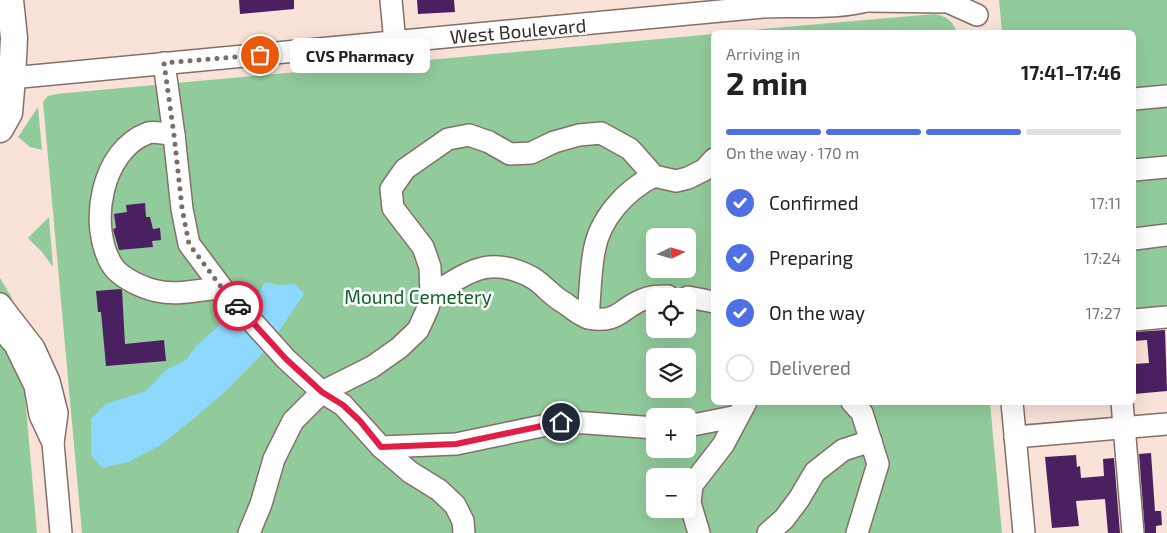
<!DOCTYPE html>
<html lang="en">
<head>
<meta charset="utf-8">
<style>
  body { margin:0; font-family:"Exo 2",sans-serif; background:#f6f6f6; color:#222; height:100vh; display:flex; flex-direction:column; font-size:19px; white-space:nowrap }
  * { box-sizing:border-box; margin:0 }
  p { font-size:16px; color:#767676 }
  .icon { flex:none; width:28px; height:28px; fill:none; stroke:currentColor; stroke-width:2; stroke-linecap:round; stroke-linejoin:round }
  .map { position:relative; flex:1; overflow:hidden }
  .sheet { position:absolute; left:711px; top:30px; width:425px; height:375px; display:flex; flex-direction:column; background:#fff; border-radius:8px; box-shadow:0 5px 20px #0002 }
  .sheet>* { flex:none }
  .needle { width:32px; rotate:85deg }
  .tools { position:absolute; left:646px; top:228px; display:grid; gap:10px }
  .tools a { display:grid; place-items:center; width:50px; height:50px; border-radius:8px; background:#fff; box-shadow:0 5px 20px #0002; font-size:25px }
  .pin { position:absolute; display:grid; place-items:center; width:42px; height:42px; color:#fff; margin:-21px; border:2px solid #fff; border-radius:50%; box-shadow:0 1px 5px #0007 }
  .courier { position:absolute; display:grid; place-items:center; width:50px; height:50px; margin:-25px; border:4px solid #e11d48; border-radius:50%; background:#fff; color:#222; box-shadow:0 1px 6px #0007 }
  .bubble { position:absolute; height:35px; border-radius:8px; background:#fff; box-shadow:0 5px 20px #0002; font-size:16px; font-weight:700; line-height:35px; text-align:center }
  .overview em { font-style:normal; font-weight:700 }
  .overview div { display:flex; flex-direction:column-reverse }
  .overview { display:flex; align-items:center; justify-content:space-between; height:85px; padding:0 15px }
  h1 { font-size:32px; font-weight:700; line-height:38px }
  .bar { display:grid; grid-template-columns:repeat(4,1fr); gap:8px 5px; align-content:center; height:60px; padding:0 15px }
  .bar i { height:6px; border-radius:4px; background:#e0e0e0 }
  .bar .current { background:#4e70e4 }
  .bar p { grid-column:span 4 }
  ol { padding:0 15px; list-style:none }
  li { display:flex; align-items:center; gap:15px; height:55px }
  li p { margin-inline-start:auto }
  li .icon { padding:5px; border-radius:50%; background:#4e70e4; color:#fff; stroke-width:4 }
  li:last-child { color:#767676 }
  li i { width:28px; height:28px; border:2px solid #e0e0e0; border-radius:50% }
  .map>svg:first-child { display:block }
  .green { fill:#92cb9b; fill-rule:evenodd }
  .water { fill:#8ed8fe }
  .building { fill:#4a2060 }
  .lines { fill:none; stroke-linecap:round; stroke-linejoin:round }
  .minor-casing { stroke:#847067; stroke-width:24 }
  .major-casing { stroke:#847067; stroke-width:29 }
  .minor { stroke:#fff; stroke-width:21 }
  .major { stroke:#fff; stroke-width:26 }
  .done { stroke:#7a6c66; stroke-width:5; stroke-dasharray:0 9 }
  .route { stroke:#e11d48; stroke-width:6 }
  .labels { text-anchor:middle; stroke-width:5; stroke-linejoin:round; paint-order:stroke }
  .street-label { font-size:19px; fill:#352c28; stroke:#fff }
  .park-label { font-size:19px; fill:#10622b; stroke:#fff }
</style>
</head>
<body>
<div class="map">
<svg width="1167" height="533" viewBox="0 0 1167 533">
  <rect width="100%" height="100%" fill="#f9e2d8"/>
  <g class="green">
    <polygon points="999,0 1167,0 1167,315 1134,318 1134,32 1002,32"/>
    <path d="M935 14C948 17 952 21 957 32H729Z"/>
    <path d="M714 34V402L990 403 1002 533H82L43 102 48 96 56 94ZM655 236H688V269H655ZM655 296H688V329H655ZM655 356H688V389H655ZM655 416H688V449H655ZM655 476H688V509H655Z"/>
    <polygon points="38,107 42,150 30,147 18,137"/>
    <polygon points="49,217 53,267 42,252 28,238"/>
    <polygon points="0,278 12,298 19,327 37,533 0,533"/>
  </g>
  <polygon class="water" points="265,282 279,285 295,284 304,294 266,350 229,388 193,419 159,446 128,462 102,468 91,455 91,419 106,404 146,391 167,369 186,360 197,345 222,323 222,308 242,290 256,298"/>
  <g class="building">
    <polygon points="239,0 294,0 294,9 240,14"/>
    <polygon points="417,0 454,0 455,12 418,14"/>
    <polygon points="145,203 146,217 150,217 153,229 160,228 161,240 152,241 153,247 119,250 113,229 116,228 114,214 127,212 126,205"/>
    <polygon points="120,289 122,290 125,344 164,340 166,361 106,366 101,312 98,312 96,291"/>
    <polygon points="1165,330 1167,391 1134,394 1134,364 1149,363 1147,340 1134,341 1134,332"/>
    <polygon points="1151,453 1155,511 1161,511 1162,525 1156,526 1156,533 1145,533 1139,454"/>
    <polygon points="1076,455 1077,467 1080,466 1081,478 1104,476 1103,459 1114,458 1120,533 1108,533 1105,499 1076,501 1079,526 1052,528 1045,457"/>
  </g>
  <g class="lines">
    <defs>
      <g id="minor">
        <polyline points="391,0 395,43"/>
        <polyline points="867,1 948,2 977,15"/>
        <polyline points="164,63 174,135 182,209 189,244 222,288 286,359 322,392 343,405 381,447 410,472 439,490 455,505 463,521 464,533"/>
        <path d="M0 79 763 7C798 5 836 10 870 0"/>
        <polyline points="1134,99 1167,96"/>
        <path d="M174 135C167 134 155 131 148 133 101 150 88 226 112 265 120 278 143 288 157 291 179 296 200 289 222 288"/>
        <polyline points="1134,170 1167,167"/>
        <polyline points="1134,239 1167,235"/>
        <path d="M431 295C469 272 489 254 533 278 544 285 552 296 563 302 571 307 580 316 589 318 618 324 621 308 642 300 650 296 659 296 668 296"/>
        <polyline points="688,297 714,302"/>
        <polyline points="0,304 34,348 49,381 57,413 53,443 61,533"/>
        <path d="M588 318C590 296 590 274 594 252 599 219 626 190 654 176"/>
        <polyline points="1134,320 1167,317"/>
        <polyline points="3,331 15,345 35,386 40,415 53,443"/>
        <polyline points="852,402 862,413 878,464 857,533"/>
        <polyline points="1012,402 1024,533"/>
        <polyline points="1122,402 1133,533"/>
        <polyline points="688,426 738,416"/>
        <polyline points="1015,437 1167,424"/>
        <polyline points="381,447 456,444 561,422 587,423 655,428"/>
        <polyline points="249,533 261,504 274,459 293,421 322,392 372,367 399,348 418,330 428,308 431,295 430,267 423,247 393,208 391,189 405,169 448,139 469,135 489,142 510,154 531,153 554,142 579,135 601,133 630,149 654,176 676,181 688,178 704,170 714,159"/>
        <polyline points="699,533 690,503 692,485 723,445 746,402"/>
        <polyline points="768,533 784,519 799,499 815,472 843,450 871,441"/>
      </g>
      <polyline id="major" points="0,129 9,113 12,78 14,38 10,0"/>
    </defs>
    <use href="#minor" class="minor-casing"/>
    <use href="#major" class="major-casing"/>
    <use href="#minor" class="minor"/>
    <use href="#major" class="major"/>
  </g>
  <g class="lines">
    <polyline class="done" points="238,306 222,288 189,244 182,208 174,135 164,63 260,55"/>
    <polyline class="route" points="238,306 286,359 322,392 343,405 360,421 381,447 456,444 561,422"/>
  </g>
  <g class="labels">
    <g class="street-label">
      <text transform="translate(518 31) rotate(-5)" y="7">West Boulevard</text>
    </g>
    <g class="park-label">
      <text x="418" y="304">Mound Cemetery</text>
    </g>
  </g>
</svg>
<div class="tools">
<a><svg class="needle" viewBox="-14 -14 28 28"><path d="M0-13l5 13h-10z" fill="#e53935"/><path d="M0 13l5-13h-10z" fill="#767676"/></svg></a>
<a><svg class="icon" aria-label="locate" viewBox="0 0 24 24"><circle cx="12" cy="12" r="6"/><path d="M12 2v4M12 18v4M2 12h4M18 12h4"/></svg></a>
<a><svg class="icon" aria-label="layers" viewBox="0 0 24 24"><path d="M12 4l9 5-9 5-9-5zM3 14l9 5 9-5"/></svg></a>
<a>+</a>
<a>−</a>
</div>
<div class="pin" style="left:260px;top:55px;background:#ea580c"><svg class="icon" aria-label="bag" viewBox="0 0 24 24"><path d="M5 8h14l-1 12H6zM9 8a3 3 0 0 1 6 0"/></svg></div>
<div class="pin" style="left:561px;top:422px;background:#1f2937"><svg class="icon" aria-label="home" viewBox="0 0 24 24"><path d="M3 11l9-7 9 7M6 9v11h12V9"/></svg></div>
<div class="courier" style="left:238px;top:306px"><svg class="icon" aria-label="car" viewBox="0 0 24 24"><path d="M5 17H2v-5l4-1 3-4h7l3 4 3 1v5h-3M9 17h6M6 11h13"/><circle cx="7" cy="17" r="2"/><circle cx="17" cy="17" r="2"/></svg></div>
<div class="bubble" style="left:290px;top:38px;width:140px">CVS Pharmacy</div>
<section class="sheet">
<div class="overview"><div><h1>2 min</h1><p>Arriving in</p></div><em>17:41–17:46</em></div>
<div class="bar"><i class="current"></i><i class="current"></i><i class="current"></i><i></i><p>On the way · 170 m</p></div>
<ol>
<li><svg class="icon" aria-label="check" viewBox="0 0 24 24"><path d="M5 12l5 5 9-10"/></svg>Confirmed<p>17:11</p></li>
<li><svg class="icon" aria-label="check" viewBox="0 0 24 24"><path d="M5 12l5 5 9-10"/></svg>Preparing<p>17:24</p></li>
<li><svg class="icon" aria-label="check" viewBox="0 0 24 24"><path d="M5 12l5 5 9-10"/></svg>On the way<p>17:27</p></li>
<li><i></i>Delivered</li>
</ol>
</section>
</div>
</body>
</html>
